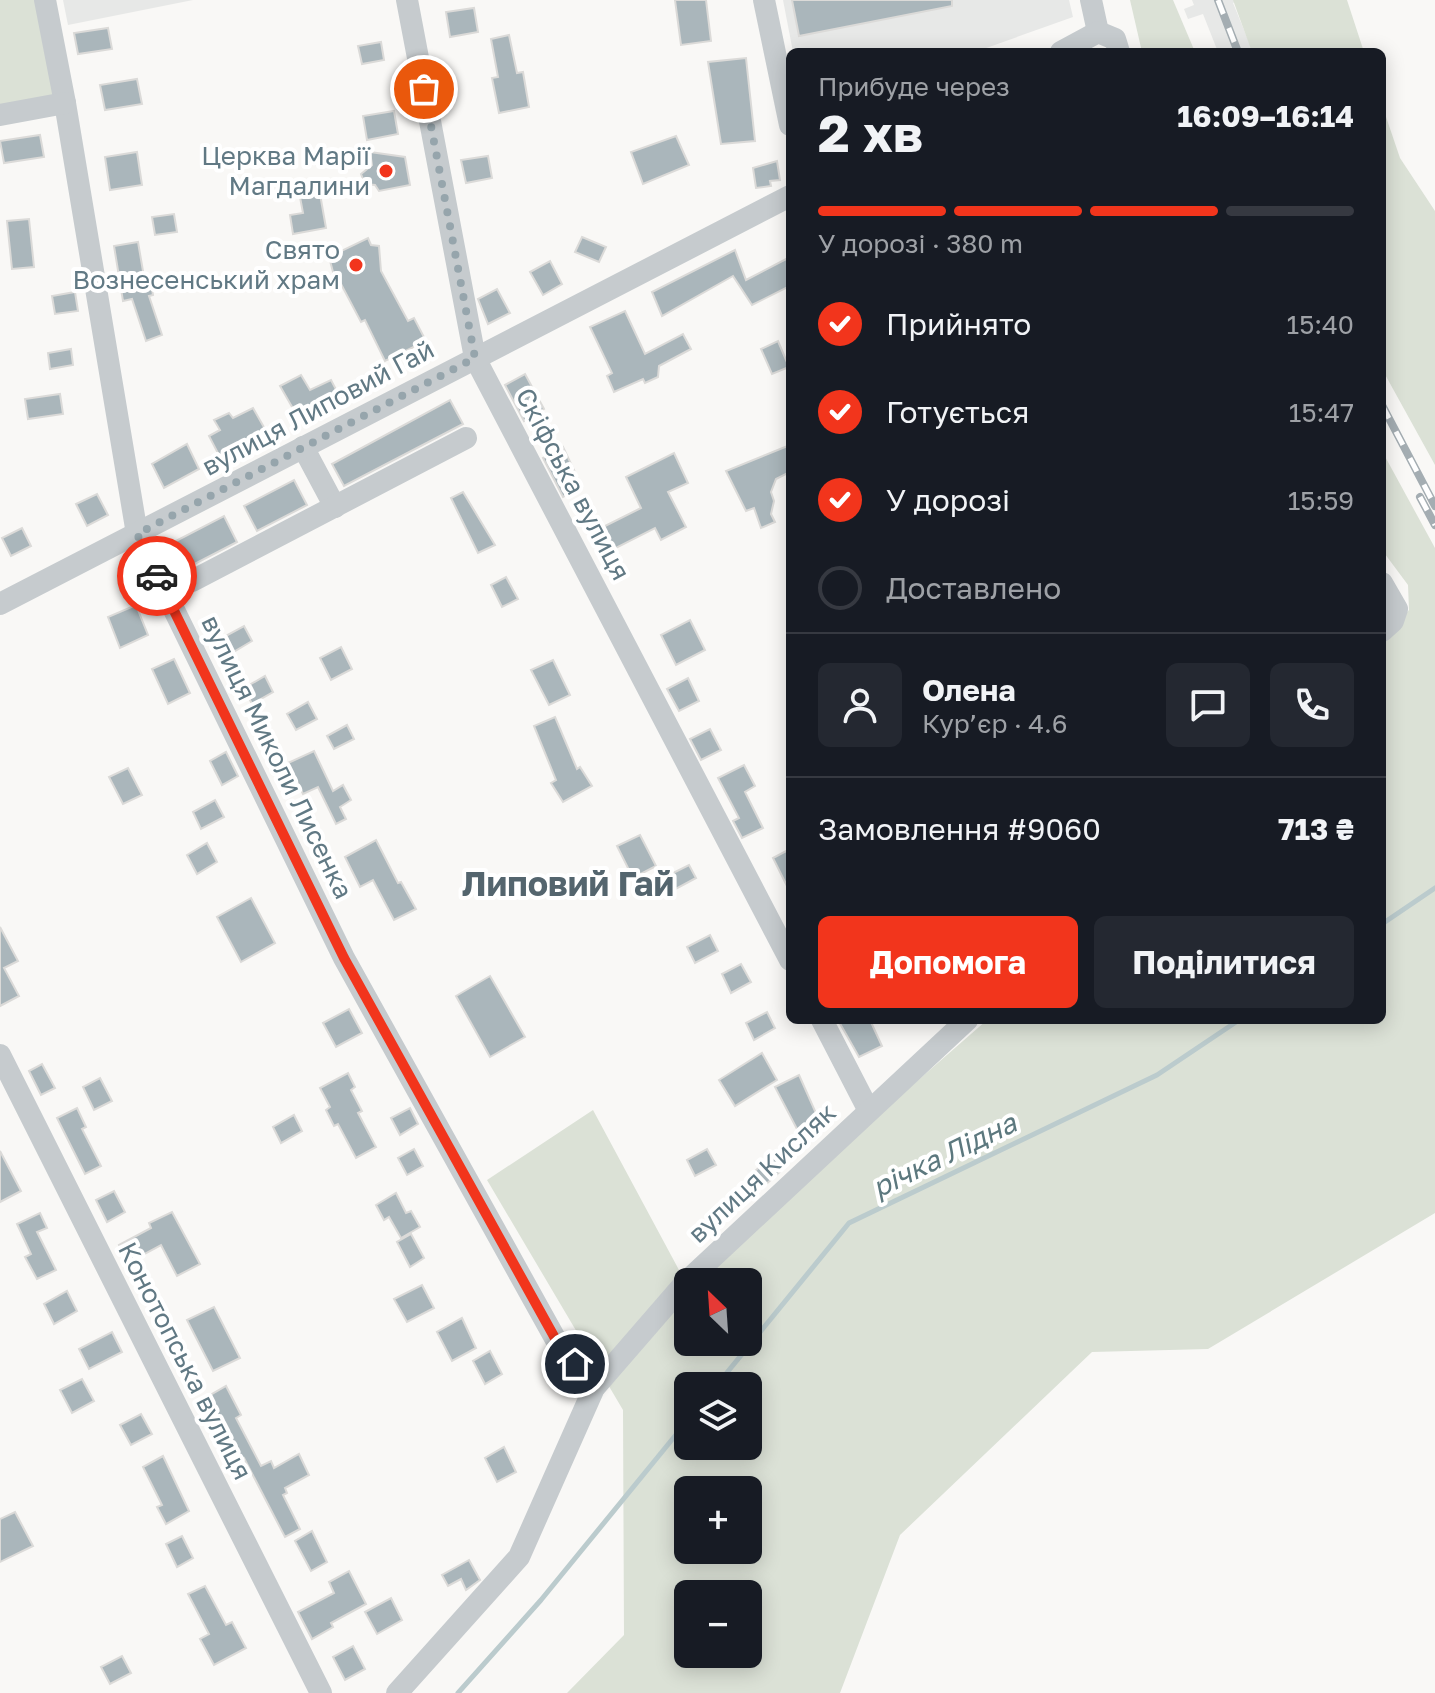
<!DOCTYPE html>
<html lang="uk">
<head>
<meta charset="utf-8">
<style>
  body { margin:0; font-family:"Golos Text",sans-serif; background:#242831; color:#f1f3f6; height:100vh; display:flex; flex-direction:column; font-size:30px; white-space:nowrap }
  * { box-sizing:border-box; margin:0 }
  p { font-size:26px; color:#9ea1a6 }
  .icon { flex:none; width:44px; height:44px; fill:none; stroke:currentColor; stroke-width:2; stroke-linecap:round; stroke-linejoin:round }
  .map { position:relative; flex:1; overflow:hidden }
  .details { position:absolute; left:786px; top:48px; width:600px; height:976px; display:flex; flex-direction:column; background:#171b24; border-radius:12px; box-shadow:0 4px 20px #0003 }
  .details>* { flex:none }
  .needle { width:52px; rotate:335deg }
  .fabs { position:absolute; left:674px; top:1268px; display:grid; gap:16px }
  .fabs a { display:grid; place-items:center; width:88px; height:88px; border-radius:12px; background:#171b24; box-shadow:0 4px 20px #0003; font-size:40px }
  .pin { position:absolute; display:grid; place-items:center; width:68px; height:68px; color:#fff; margin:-34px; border:4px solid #fff; border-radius:50%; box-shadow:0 2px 8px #0007 }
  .courier { position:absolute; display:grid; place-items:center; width:80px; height:80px; margin:-40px; border:6px solid #f2351c; border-radius:50%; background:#fff; color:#222; box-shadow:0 2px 10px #0007 }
  .overview em { font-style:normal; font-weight:700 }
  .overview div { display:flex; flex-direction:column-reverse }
  .overview { display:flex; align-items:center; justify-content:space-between; height:136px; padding:0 32px }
  h1 { font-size:52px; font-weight:700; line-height:60px }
  .bar { display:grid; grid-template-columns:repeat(4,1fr); gap:12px 8px; align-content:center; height:96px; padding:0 32px }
  .bar i { height:10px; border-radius:6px; background:#363941 }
  .bar .active { background:#f2351c }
  .bar p { grid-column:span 4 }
  .line { display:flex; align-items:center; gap:20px; padding:0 32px; border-top:2px solid #363941 }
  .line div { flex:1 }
  .round { display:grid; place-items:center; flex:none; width:84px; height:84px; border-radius:12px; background:#242831 }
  ol { padding:0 32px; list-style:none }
  li { display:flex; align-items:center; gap:24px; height:88px }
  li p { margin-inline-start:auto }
  li .icon { padding:8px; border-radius:50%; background:#f2351c; color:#fff; stroke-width:4 }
  li:last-child { color:#9ea1a6 }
  li i { width:44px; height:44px; border:4px solid #363941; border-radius:50% }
  .primary-button { display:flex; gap:16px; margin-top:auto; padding:16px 32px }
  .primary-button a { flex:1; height:92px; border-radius:12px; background:#f2351c; color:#fff; font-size:32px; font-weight:700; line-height:92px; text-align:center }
  .primary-button a+a { background:#242831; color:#f1f3f6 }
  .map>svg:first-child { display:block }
  .built { fill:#e7e8e7 }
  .green { fill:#dbe1d6; fill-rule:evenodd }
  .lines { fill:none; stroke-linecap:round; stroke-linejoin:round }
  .stream { stroke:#bbcbcd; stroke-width:5 }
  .building { fill:#aab6bb; stroke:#dbdad8; stroke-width:2 }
  .minor { stroke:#c6cbce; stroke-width:22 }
  .rail-casing { stroke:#a4adb2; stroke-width:8 }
  .rail { stroke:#fff; stroke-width:5; stroke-dasharray:15; stroke-linecap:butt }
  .done { stroke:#96a5ac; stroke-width:8; stroke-dasharray:0 14.4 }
  .route { stroke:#f2351c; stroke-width:10 }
  .poi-dot { fill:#f2351c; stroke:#fff; stroke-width:3 }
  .labels { text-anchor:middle; stroke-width:8; stroke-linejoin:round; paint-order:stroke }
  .poi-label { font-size:26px; fill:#617984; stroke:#fff; text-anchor:end }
  .street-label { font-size:26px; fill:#617984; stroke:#fff }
  .water-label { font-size:28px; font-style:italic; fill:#5c787e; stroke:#fff }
  .district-label { font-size:34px; font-weight:bold; fill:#54656e; stroke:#fff }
</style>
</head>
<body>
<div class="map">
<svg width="1435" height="1693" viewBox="0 0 1435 1693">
  <rect width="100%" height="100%" fill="#f9f8f6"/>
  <g class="built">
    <polygon points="63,0 193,0 68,25"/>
    <polygon points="783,0 1069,0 1073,17 975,52 793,52"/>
    <polygon points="1192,0 1238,0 1233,3 1253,52 1218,52 1203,14 1188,19 1184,9 1194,5"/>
  </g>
  <g class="green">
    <polygon points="0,0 45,0 65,103 0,115"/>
    <polygon points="1130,0 1173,0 1195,52 1142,52"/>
    <polygon points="1233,0 1347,0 1364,52 1252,52"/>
    <polygon points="1382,105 1400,158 1435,211 1435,465 1382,369"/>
    <path d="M1382 451 1435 548V1213L1208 1349 1092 1352 900 1535 840 1693H567L624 1635 623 1410 487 1180 593 1110 686 1283 987 1020H1382V637L1409 610 1408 585 1382 550ZM688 1282H748V1342H688ZM688 1386H748V1446H688ZM688 1490H748V1550H688ZM688 1594H748V1654H688Z"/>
  </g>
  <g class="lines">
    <g class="stream">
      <polyline points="1382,924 1435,888"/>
      <polyline points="716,1386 849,1223 1157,1075 1239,1020"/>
      <polyline points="458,1693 541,1600 688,1420"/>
    </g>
  </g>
  <g class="building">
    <polygon points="675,0 706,0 711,41 681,45"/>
    <polygon points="792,0 952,0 952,6 799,36"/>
    <polygon points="474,8 478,32 450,37 446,12"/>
    <polygon points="108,28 112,49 78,54 74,33"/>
    <polygon points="509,35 517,73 523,72 529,107 499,113 492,78 498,77 491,39"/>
    <polygon points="381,42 384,60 362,64 358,46"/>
    <polygon points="746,58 755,141 721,144 708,62"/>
    <polygon points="137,79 142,104 105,110 100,85"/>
    <polygon points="394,111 398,134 367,140 363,116"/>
    <polygon points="40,135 44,157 4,163 0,141"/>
    <polygon points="676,136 689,165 643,184 631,152"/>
    <polygon points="137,152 142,185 110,190 105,157"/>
    <polygon points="370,152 405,157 410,185 379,191 375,185 365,184 361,174 372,165"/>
    <polygon points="488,156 492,178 466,183 461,160"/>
    <polygon points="777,161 780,180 770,181 771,186 756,188 753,168"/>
    <polygon points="320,194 326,228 293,234 290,215 303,213 300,197"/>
    <polygon points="174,214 177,232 155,235 152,217"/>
    <polygon points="29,219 34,267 12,269 7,221"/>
    <polygon points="582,237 606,247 599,262 575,252"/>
    <polygon points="368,238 371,245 379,246 381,271 408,321 414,318 426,341 385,361 365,320 361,322 341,284 337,287 329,257"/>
    <polygon points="138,242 144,277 150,276 153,295 149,296 162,335 146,341 132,299 123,301 114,246"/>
    <polygon points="735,250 746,280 790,257 790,286 752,305 733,276 662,316 652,292"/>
    <polygon points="550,261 562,284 543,295 530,272"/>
    <polygon points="497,289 510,313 488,324 478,299"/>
    <polygon points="75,292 78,311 55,314 52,296"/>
    <polygon points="625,311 645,354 683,334 691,349 659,366 658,377 645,383 643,379 614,392 607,376 612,373 590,327"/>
    <polygon points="778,341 789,367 772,374 761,349"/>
    <polygon points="71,349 73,365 50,369 48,353"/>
    <polygon points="525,374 544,409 524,421 505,385"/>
    <polygon points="301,375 310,390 331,380 340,397 299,419 280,386"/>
    <polygon points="60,394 63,414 28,419 25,399"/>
    <polygon points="450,400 463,424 344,486 332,464"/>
    <polygon points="253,408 269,436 222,461 209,436 220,430 214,420 229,413 233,418"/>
    <polygon points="187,444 199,469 164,488 152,464"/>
    <polygon points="790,445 790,472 776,479 771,492 774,501 771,514 775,522 761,528 754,508 746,511 726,471"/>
    <polygon points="563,447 582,487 563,497 543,458"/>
    <polygon points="674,453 688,483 668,492 686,527 661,540 655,528 612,550 601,528 641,508 626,477"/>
    <polygon points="294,480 307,505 257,531 244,506"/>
    <polygon points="463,492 495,545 478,553 451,498"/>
    <polygon points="97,494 108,515 87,526 76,504"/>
    <polygon points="224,516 237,542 185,569 172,543"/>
    <polygon points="22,528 31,546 11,556 2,538"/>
    <polygon points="506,577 518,599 502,607 491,585"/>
    <polygon points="136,605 148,635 120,648 108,617"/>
    <polygon points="690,620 705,650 676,665 661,635"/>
    <polygon points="244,626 252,641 230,654 222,638"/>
    <polygon points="341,647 352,669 331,680 320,658"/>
    <polygon points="174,659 190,693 168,704 152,669"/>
    <polygon points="553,660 570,695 549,705 531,670"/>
    <polygon points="265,676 273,692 252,704 244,688"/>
    <polygon points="688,678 699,701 679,711 667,689"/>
    <polygon points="308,702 317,719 296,730 287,714"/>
    <polygon points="555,717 577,769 580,767 592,786 563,802 551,783 556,780 534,726"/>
    <polygon points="347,725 354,739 334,749 327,736"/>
    <polygon points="710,729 721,750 701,760 690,739"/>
    <polygon points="314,751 333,791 343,785 351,800 340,807 346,819 336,824 318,787 303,794 288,763"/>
    <polygon points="226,752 238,776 222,785 210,761"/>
    <polygon points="744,765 755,786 745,792 763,828 742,838 733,821 739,818 718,778"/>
    <polygon points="128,768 142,795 123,804 109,777"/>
    <polygon points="215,800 224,817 201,829 193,812"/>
    <polygon points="640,835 656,866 633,878 617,846"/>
    <polygon points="376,840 398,883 401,882 416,909 394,920 373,880 360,887 345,857"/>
    <polygon points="207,843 217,862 197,874 187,855"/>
    <polygon points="790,849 790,892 773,858"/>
    <polygon points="689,865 696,878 672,891 665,877"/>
    <polygon points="251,898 275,943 241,962 217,917"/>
    <polygon points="0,927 18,961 4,968 19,996 0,1006"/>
    <polygon points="710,935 718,951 695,963 687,947"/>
    <polygon points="741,964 751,982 731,993 722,974"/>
    <polygon points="490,976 525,1037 490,1057 456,996"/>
    <polygon points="349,1009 362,1033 336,1047 323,1023"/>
    <polygon points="767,1012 775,1028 754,1040 746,1023"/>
    <polygon points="838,1020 870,1020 882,1046 859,1057"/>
    <polygon points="762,1053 777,1080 735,1106 719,1080"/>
    <polygon points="42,1064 55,1088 41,1095 29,1071"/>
    <polygon points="348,1073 355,1087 351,1090 362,1111 358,1113 376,1147 356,1158 338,1124 334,1126 326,1110 330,1107 320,1088"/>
    <polygon points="799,1075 819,1120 798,1131 775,1087"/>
    <polygon points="100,1078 112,1101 94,1110 83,1087"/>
    <polygon points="77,1108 86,1127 82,1129 101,1166 85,1174 57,1118"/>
    <polygon points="410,1108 418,1124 400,1135 391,1118"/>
    <polygon points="294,1115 302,1131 281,1143 273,1127"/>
    <polygon points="414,1149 423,1166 407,1175 398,1158"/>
    <polygon points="707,1149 716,1165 695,1176 687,1160"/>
    <polygon points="0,1151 21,1191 0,1202"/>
    <polygon points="772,1155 783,1169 764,1186 753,1173"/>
    <polygon points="114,1191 125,1212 107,1222 96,1200"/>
    <polygon points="396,1193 406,1213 411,1211 420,1227 401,1238 389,1217 384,1220 376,1205"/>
    <polygon points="172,1212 200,1264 177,1276 161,1245 128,1263 119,1245 151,1228 149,1223"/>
    <polygon points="40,1213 47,1228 37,1232 56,1270 37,1279 25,1257 31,1254 17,1224"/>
    <polygon points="411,1234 424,1258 410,1267 397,1242"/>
    <polygon points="422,1285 434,1308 407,1322 394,1299"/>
    <polygon points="67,1291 77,1311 54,1324 44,1304"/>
    <polygon points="214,1307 240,1358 213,1371 187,1320"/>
    <polygon points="462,1318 476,1348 452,1361 437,1332"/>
    <polygon points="112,1332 122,1352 89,1369 79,1349"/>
    <polygon points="490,1351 502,1374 485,1384 473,1361"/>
    <polygon points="82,1379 94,1401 72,1413 60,1390"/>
    <polygon points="226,1386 241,1415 236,1418 261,1466 271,1461 274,1468 299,1454 309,1475 285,1488 287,1493 283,1495 300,1529 285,1537 244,1458 235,1462 224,1440 228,1438 207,1397"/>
    <polygon points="141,1414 152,1434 131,1445 120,1425"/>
    <polygon points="504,1447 516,1472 497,1482 485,1458"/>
    <polygon points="163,1456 189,1511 166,1524 157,1507 162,1505 143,1467"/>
    <polygon points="15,1512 33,1546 0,1562 0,1519"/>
    <polygon points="312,1531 327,1562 311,1571 295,1541"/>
    <polygon points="182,1536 193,1558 177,1567 166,1544"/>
    <polygon points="469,1560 480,1580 466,1590 461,1579 448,1586 442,1575"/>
    <polygon points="349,1571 366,1604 331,1623 333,1627 312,1639 298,1612 334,1593 329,1582"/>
    <polygon points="205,1586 226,1625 232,1622 246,1648 214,1665 200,1639 209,1634 188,1594"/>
    <polygon points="391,1598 402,1620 377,1634 365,1612"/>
    <polygon points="353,1646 365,1669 345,1680 333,1657"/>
    <polygon points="122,1656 131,1673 110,1684 101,1667"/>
  </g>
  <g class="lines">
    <g class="minor">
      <polyline points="45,0 65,103 137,534 344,958 556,1340 594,1388"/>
      <polyline points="407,0 475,358 790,960"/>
      <polyline points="764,0 790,125"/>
      <polyline points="1091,0 1098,32"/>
      <polyline points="1061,52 1098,32 1115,39 1119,52"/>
      <polyline points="0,115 65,103"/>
      <polyline points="303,447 335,507"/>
      <polyline points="192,581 466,438"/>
      <polyline points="1382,583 1397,609 1393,621 1382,631"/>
      <polyline points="0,604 790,196"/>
      <polyline points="822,1020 869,1111"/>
      <polyline points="0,1055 321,1693"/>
      <polyline points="397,1693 519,1557 594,1388 685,1283 967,1020"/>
    </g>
    <defs>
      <g id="rail">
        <polyline points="1218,0 1238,52"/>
        <polyline points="1382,405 1435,506"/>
        <polyline points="1420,497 1435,525"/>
      </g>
    </defs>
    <use href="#rail" class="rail-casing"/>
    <use href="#rail" class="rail"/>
  </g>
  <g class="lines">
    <polyline class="done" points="157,576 137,534 475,358 424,89"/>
    <polyline class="route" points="157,576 344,958 556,1340 575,1364"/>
  </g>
  <g class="poi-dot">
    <circle cx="386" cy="171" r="8"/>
    <circle cx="356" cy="265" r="8"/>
  </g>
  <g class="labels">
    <g class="poi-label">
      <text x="370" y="165">Церква Марії<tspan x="370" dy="30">Магдалини</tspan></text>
      <text x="340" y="259">Свято<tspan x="340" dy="30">Вознесенський храм</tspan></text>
    </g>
    <g class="street-label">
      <text transform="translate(318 408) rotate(-28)" y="9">вулиця Липовий Гай</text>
      <text transform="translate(573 484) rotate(62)" y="9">Скіфська вулиця</text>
      <text transform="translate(277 757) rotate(64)" y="9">вулиця Миколи Лисенка</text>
      <text transform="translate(762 1173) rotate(-43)" y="9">вулиця Кисляк</text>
      <text transform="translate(185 1361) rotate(63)" y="9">Конотопська вулиця</text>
    </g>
    <g class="water-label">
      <text transform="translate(944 1155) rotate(-26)" y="10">річка Лідна</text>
    </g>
    <g class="district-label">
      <text x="568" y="896">Липовий Гай</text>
    </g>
  </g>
</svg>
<div class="fabs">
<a><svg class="needle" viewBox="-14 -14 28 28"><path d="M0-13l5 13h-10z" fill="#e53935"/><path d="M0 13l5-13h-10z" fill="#9ea1a6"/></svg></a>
<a><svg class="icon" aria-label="layers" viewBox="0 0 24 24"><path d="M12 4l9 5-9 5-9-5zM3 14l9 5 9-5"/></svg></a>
<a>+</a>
<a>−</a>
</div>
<div class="pin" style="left:424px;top:89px;background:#ea580c"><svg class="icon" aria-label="bag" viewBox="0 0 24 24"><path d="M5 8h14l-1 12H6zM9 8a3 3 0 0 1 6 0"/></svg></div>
<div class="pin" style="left:575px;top:1364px;background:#1f2937"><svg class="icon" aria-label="home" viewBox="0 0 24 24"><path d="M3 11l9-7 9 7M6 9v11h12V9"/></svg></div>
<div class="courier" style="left:157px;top:576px"><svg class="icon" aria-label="car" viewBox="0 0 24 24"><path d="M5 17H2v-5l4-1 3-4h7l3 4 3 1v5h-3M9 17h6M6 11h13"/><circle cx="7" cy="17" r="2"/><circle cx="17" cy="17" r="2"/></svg></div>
<section class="details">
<div class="overview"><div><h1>2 хв</h1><p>Прибуде через</p></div><em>16:09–16:14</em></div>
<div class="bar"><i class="active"></i><i class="active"></i><i class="active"></i><i></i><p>У дорозі · 380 m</p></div>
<ol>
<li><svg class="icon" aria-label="check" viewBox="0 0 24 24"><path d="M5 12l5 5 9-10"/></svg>Прийнято<p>15:40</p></li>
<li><svg class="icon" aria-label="check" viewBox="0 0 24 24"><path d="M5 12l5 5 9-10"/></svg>Готується<p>15:47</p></li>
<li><svg class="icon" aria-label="check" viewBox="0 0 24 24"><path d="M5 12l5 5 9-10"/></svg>У дорозі<p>15:59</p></li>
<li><i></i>Доставлено</li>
</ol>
<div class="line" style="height:144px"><a class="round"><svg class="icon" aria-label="person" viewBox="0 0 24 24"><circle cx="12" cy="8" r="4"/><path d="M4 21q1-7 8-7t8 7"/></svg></a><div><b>Олена</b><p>Кур’єр · 4.6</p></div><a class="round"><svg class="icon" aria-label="chat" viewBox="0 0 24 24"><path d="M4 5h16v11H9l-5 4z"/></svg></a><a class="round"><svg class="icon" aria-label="phone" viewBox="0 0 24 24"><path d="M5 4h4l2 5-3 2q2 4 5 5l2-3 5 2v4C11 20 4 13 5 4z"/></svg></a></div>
<div class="line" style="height:104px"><div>Замовлення #9060</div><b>713 ₴</b></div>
<div class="primary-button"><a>Допомога</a><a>Поділитися</a></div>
</section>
</div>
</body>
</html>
